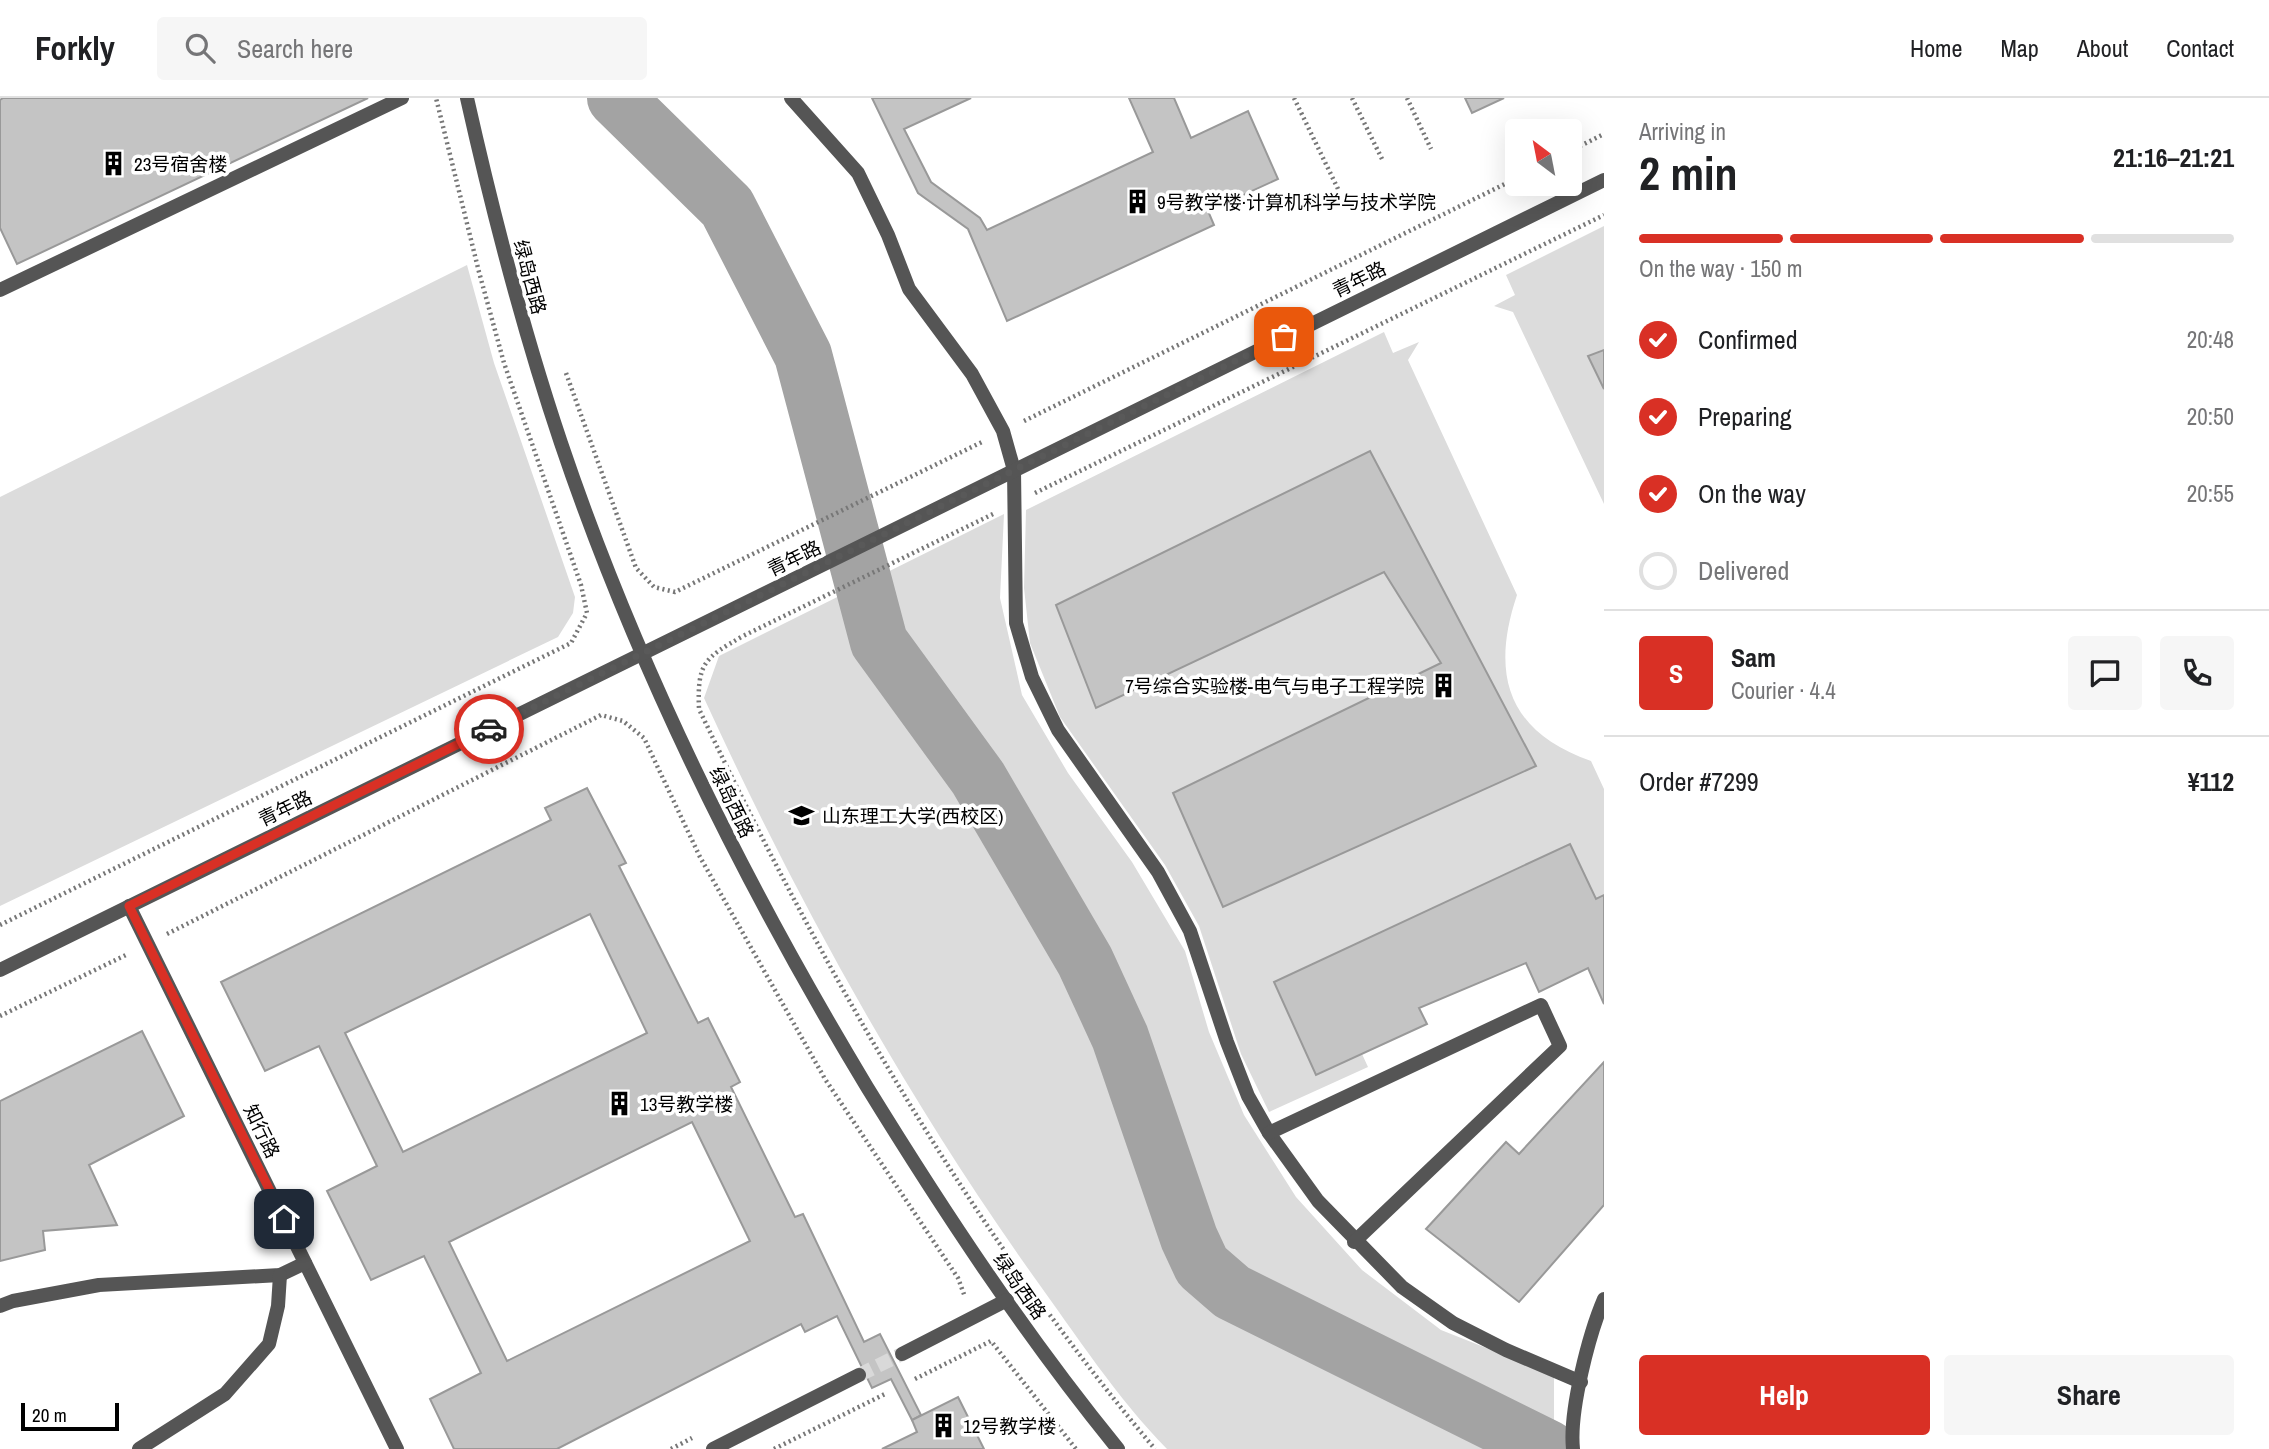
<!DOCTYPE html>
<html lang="en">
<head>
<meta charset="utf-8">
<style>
  body { margin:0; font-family:"Archivo Narrow","Noto Sans SC",sans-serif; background:#f6f6f6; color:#202124; height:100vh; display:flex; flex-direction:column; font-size:26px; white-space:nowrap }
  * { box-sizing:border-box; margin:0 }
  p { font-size:23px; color:#757577 }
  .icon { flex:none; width:38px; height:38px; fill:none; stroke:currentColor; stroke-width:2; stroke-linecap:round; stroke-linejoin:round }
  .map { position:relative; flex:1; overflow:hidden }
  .panel { display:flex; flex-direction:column; background:#fff; width:665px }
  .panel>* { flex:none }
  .needle { width:46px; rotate:328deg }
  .buttons { position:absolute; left:1505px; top:21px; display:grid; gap:14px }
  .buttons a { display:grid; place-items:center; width:77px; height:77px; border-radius:7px; background:#fff; box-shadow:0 7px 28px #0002; font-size:35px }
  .scale { position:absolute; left:21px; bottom:18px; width:98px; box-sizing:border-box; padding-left:7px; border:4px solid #000; border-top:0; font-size:19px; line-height:24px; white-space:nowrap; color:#000; -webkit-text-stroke:5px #fff; paint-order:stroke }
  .pin { position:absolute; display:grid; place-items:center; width:60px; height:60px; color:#fff; margin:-30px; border-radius:14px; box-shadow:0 4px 10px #0006 }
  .courier { position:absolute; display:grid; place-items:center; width:70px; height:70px; margin:-35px; border:5px solid #d93025; border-radius:50%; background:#fff; color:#222; box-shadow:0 2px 9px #0007 }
  .summary em { font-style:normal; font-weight:800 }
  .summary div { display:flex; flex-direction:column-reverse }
  .summary { display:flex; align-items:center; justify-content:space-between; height:119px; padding:0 35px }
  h1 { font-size:46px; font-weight:800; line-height:52px }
  .bar { display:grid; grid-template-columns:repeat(4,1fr); gap:10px 7px; align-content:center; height:84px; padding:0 35px }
  .bar i { height:9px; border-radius:5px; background:#e0e0e0 }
  .bar .on { background:#d93025 }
  .bar p { grid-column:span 4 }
  .line { display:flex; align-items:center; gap:18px; padding:0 35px; border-top:2px solid #e0e0e0 }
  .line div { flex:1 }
  .round { display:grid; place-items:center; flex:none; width:74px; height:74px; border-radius:7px; background:#f6f6f6 }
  ol { padding:0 35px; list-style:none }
  li { display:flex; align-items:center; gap:21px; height:77px }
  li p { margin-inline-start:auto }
  li .icon { padding:7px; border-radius:50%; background:#d93025; color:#fff; stroke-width:4 }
  li:last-child { color:#757577 }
  li i { width:38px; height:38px; border:4px solid #e0e0e0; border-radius:50% }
  .action { display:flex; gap:14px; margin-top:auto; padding:14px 35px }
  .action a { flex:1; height:80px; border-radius:7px; background:#d93025; color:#fff; font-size:28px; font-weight:800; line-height:80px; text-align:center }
  .action a+a { background:#f6f6f6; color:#202124 }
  header { display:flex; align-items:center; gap:42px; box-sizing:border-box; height:98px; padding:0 35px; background:#fff; border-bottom:2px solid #e0e0e0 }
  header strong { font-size:33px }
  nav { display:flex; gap:38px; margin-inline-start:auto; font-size:24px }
  .search { width:490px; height:63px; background:#f6f6f6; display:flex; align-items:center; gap:18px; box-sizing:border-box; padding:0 24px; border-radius:7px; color:#757577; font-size:26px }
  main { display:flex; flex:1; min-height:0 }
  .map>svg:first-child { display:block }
  .green { fill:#dcdcdc }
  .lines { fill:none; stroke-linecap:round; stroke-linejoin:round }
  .river { stroke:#a3a3a3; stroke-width:58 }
  .building { fill:#c4c4c4; stroke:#999; stroke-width:2; fill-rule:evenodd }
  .minor-tunnel { stroke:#d9d9d9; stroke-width:14; stroke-dasharray:14 7; stroke-linecap:butt }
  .path { stroke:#777; stroke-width:4.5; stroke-dasharray:2 3.5; stroke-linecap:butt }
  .minor { stroke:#555; stroke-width:14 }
  .done { stroke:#595959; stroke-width:7; stroke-dasharray:0 12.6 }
  .route { stroke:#d93025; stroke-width:9 }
  .labels { text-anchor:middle; stroke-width:7; stroke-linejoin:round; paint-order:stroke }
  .poi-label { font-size:19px; fill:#000; stroke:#fff; text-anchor:start }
  .street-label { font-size:19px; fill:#000; stroke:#fff }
</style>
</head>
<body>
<header>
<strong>Forkly</strong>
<div class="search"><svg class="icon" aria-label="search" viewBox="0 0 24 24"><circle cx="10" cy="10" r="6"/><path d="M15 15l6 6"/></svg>Search here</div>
<nav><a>Home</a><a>Map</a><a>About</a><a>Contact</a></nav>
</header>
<main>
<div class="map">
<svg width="1604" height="1351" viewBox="0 0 1604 1351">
  <rect width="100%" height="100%" fill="#fff"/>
  <g class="green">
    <polygon points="1604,128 1604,406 1513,214 1494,208 1515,197 1506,177"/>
    <polygon points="467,167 494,265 575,499 573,515 558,539 0,808 0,399"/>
    <path d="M1384 234 1393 255 1419 244 1408 262 1517 497C1490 577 1508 634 1591 663L1604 691V797L1596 801 1570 746 1274 884 1316 977 1362 956 1368 969 1269 1014 1241 956 1199 828 1165 767 1060 619 1030 545 1024 490 1026 412Z"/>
    <path d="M1004 416 1000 500 1022 597 1068 675 1132 764 1185 853 1209 934 1244 1017 1296 1099 1362 1172 1441 1232 1554 1277V1351H1167C1117 1300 1076 1237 1034 1179 904 996 797 803 704 600L719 558Z"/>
  </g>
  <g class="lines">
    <polyline class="river" points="616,0 727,109 803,257 879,544 978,680 1085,863 1120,939 1189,1140 1202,1168 1232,1194 1548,1351"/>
  </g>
  <g class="building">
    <polygon points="3,0 368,0 17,166 0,130 0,2"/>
    <polygon points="872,0 971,0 904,31 931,84 980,120 987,132 1153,54 1129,0 1174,0 1191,40 1248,13 1278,81 1208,113 1214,127 1007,223 968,131 918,95"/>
    <polygon points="1465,0 1504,0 1472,15"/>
    <polygon points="1604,252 1604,291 1588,258"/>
    <polygon points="1370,353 1536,668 1223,809 1173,695 1441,565 1384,474 1096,610 1056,507"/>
    <path d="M587 690 626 765 619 768 698 925 708 920 740 984 731 989 795 1119 803 1116 864 1244 880 1236 921 1317 912 1322 891 1281 872 1290 837 1218 805 1234 801 1226 557 1351H454L430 1301 481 1275 424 1158 371 1182 327 1093 377 1068 319 948 265 973 221 884 551 722 545 710ZM590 816 647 935 403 1054 345 935ZM692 1024 750 1143 507 1263 449 1144Z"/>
    <polygon points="1570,746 1596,801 1604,797 1604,906 1588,870 1539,894 1526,865 1419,910 1427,926 1316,977 1274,884"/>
    <polygon points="142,933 184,1018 89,1067 117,1127 43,1133 45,1152 0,1163 0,1003"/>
    <polygon points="1604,964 1604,1107 1519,1204 1426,1131 1506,1044 1519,1056"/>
    <polygon points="958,1299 984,1351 882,1351 917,1334 912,1322"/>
  </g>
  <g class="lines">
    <polyline class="minor-tunnel" points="859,1277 902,1256"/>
    <g class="path">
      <polyline points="1294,0 1339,93"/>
      <polyline points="1352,0 1382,61"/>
      <polyline points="1407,0 1431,51"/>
      <polyline points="1570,53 1604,36"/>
      <polyline points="566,275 636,470 654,489 675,494 982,344"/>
      <polyline points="1024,323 1517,80"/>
      <polyline points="1035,395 1604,117"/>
      <path d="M993 416 743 538C705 560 697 564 699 611 823 872 968 1129 1155 1351"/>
      <polyline points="0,827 571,545 587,515 581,487 504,265 479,174 436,0"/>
      <polyline points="167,836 601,617 623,623 644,640 700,759 825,981 958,1180 965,1199"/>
      <polyline points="0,918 128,856"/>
      <polyline points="915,1281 991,1243 1076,1351"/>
      <polyline points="671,1351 692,1340"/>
      <polyline points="774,1351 887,1295"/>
    </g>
    <g class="minor">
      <path d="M467 0C493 116 523 232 561 345 637 570 744 785 867 989 944 1114 1025 1237 1118 1351"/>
      <polyline points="791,0 858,75 888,137 909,191 972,276 1003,333 1014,372 1016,525 1032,579 1058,632 1158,774 1190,833 1227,944 1248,998 1269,1035 1318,1103 1402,1189 1453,1225 1506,1252 1581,1284"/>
      <polyline points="0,192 402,0"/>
      <polyline points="129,808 397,1351"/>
      <polyline points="0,872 1604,82"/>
      <polyline points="1269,1035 1541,907 1560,948 1354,1144"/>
      <polyline points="0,1208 13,1203 99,1187 280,1177 305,1165"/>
      <polyline points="902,1256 1007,1202"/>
      <polyline points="139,1351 225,1296 269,1246 278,1208 280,1177"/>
      <polyline points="713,1351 859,1277"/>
      <path d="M1573 1351C1569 1313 1589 1236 1604 1201"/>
    </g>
  </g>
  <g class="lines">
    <polyline class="done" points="489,631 1284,239"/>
    <polyline class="route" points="284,1121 129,808 489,631"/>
  </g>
  <defs>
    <symbol id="building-bare" viewBox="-9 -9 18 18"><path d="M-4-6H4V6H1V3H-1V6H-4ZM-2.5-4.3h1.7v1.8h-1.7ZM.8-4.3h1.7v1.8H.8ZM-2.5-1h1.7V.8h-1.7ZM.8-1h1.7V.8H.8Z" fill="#000" stroke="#fff" stroke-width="2.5" paint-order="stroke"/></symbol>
    <symbol id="university-bare" viewBox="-9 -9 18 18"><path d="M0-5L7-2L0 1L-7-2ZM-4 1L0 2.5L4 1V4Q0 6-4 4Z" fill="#000" stroke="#fff" stroke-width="2.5" paint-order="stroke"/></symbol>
  </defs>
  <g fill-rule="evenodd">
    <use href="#building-bare" x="96" y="48" width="35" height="35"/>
    <use href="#building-bare" x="1120" y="86" width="35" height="35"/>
    <use href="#building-bare" x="1426" y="570" width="35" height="35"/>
    <use href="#university-bare" x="784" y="700" width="35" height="35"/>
    <use href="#building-bare" x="602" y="988" width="35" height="35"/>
    <use href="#building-bare" x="926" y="1310" width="35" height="35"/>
  </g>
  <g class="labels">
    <g class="poi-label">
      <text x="134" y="73">23号宿舍楼</text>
      <text x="1157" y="111">9号教学楼·计算机科学与技术学院</text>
      <text x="1424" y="595" text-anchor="end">7号综合实验楼-电气与电子工程学院</text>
      <text x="822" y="725">山东理工大学(西校区)</text>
      <text x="640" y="1013">13号教学楼</text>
      <text x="963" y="1335">12号教学楼</text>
    </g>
    <g class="street-label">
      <text transform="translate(530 179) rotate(75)" y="7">绿岛西路</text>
      <text transform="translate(1359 181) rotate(-26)" y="7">青年路</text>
      <text transform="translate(794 460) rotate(-26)" y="7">青年路</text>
      <text transform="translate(732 704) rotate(64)" y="7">绿岛西路</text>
      <text transform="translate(285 710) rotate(-26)" y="7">青年路</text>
      <text transform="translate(262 1033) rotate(64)" y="7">知行路</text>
      <text transform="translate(1020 1188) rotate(55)" y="7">绿岛西路</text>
    </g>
  </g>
</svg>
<div class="buttons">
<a><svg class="needle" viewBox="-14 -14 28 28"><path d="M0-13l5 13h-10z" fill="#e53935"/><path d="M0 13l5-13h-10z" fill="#757577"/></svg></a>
</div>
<div class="scale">20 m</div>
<div class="pin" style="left:1284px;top:239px;background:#ea580c"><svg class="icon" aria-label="bag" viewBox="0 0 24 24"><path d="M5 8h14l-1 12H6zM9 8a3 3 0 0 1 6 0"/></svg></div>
<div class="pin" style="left:284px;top:1121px;background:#1f2937"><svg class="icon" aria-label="home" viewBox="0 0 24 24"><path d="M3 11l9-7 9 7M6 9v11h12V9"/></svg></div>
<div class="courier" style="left:489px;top:631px"><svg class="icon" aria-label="car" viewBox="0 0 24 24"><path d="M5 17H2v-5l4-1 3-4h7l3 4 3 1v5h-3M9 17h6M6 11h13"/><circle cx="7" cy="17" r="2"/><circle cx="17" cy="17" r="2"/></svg></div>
</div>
<section class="panel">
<div class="summary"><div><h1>2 min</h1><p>Arriving in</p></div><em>21:16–21:21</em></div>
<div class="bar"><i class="on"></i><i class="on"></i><i class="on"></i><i></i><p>On the way · 150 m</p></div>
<ol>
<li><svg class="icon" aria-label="check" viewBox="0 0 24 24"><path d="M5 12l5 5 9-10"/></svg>Confirmed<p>20:48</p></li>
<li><svg class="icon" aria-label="check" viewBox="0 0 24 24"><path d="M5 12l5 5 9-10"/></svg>Preparing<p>20:50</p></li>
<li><svg class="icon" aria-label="check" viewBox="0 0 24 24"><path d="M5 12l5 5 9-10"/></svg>On the way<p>20:55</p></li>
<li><i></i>Delivered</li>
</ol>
<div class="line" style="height:126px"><b class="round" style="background:#d93025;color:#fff">S</b><div><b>Sam</b><p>Courier · 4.4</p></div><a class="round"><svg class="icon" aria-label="chat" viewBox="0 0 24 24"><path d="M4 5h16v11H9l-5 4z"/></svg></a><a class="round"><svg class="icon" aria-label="phone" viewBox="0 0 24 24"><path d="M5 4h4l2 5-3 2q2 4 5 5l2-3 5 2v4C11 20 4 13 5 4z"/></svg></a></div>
<div class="line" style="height:91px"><div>Order #7299</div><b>¥112</b></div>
<div class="action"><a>Help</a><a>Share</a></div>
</section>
</main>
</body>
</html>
